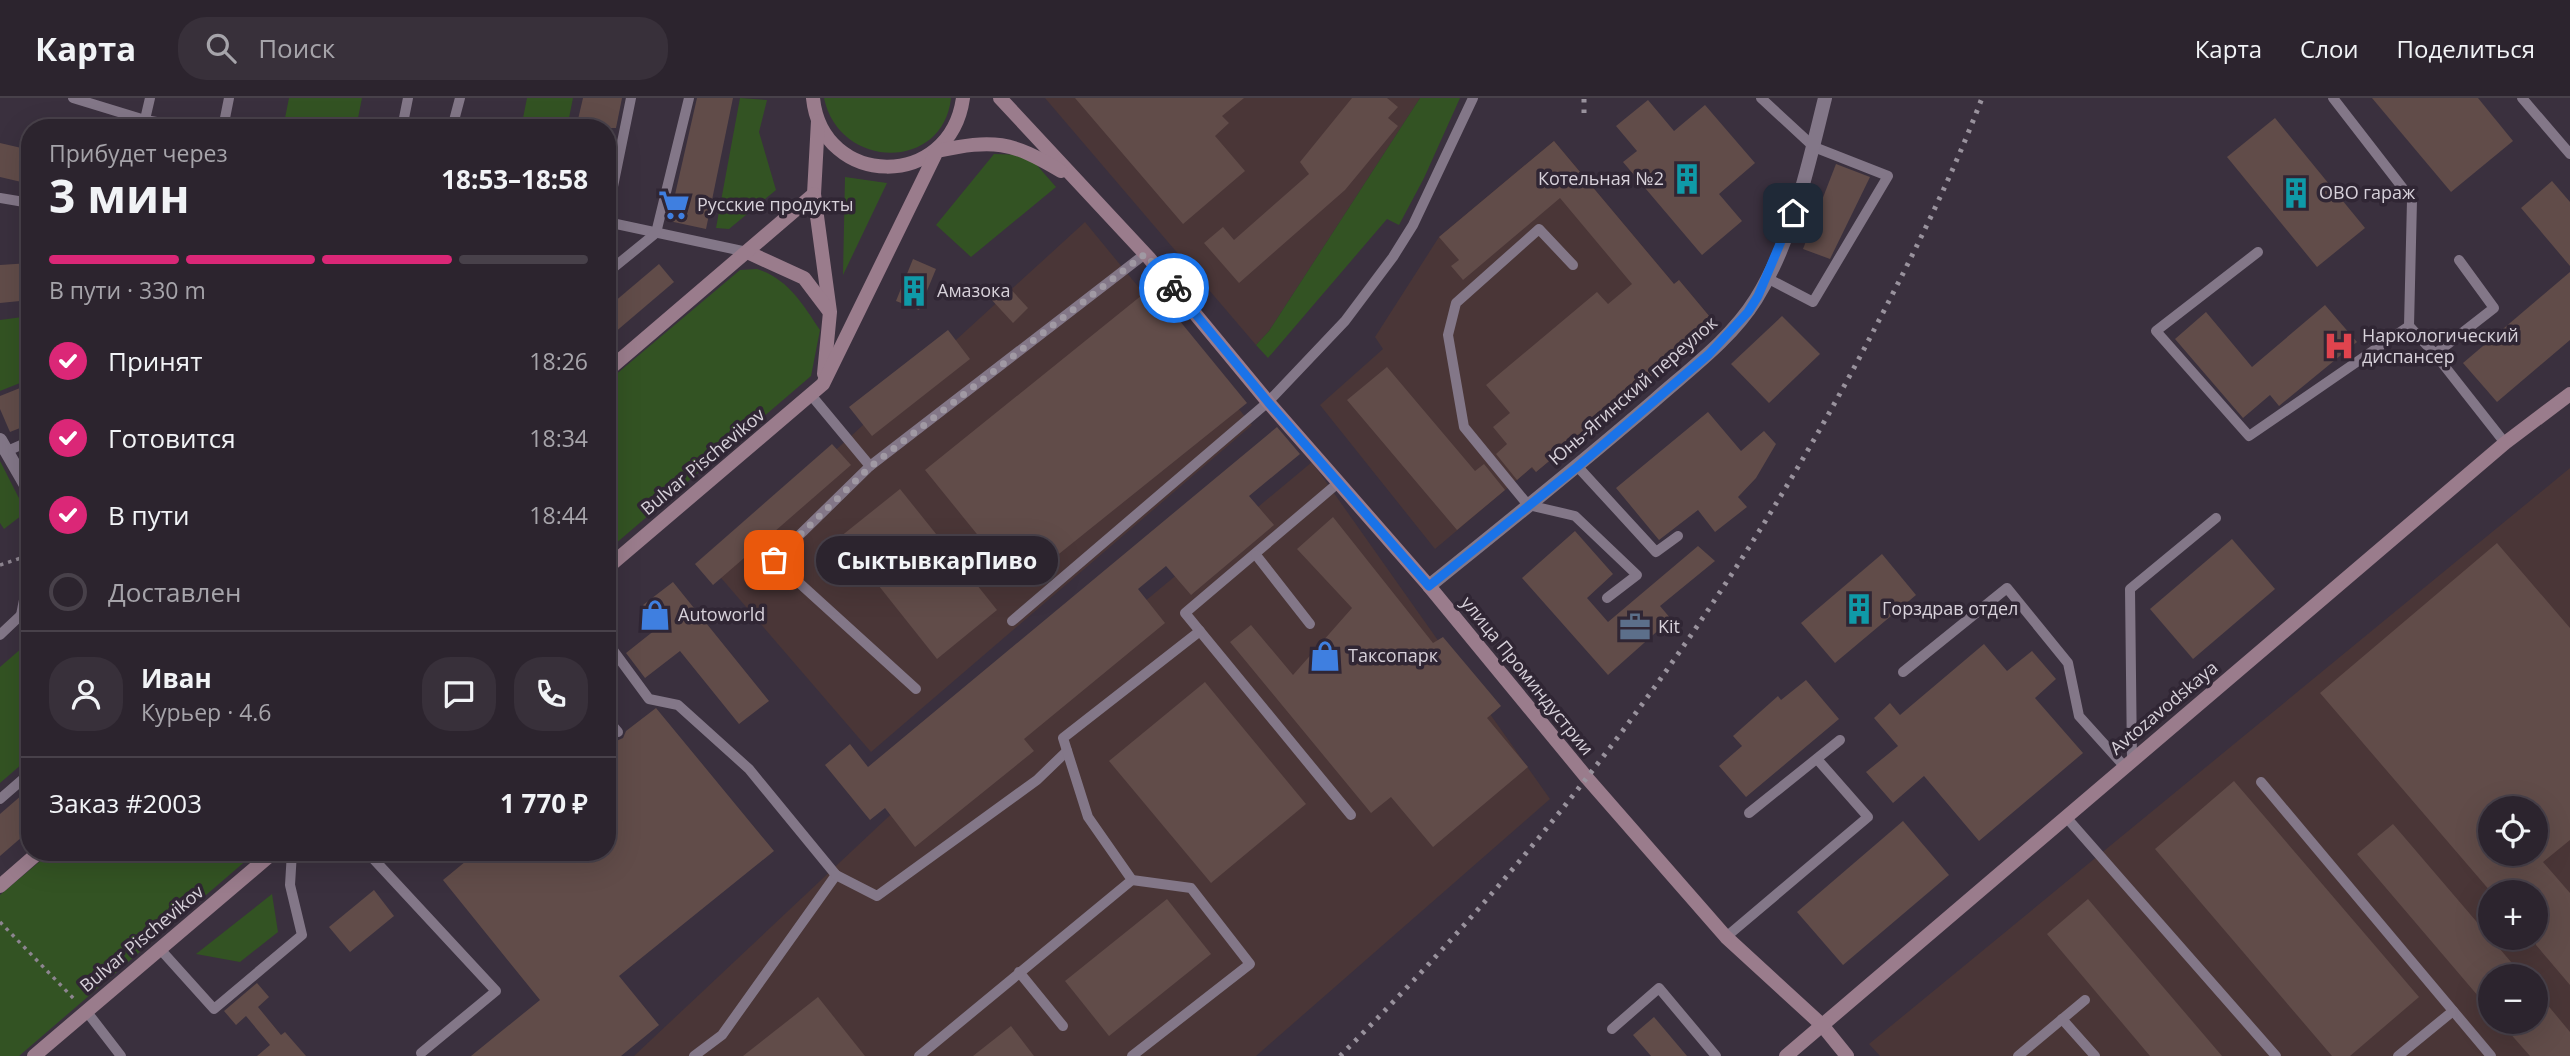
<!DOCTYPE html>
<html lang="ru">
<head>
<meta charset="utf-8">
<style>
  body { margin:0; font-family:"Open Sans",sans-serif; background:#38303a; color:#f1f3f6; height:100vh; display:flex; flex-direction:column; font-size:26px; white-space:nowrap }
  * { box-sizing:border-box; margin:0 }
  p { font-size:23px; color:#a6a4aa }
  .icon { flex:none; width:38px; height:38px; fill:none; stroke:currentColor; stroke-width:2; stroke-linecap:round; stroke-linejoin:round }
  .map { position:relative; flex:1; overflow:hidden }
  .drawer { position:absolute; left:21px; top:21px; width:595px; height:742px; display:flex; flex-direction:column; background:#2c242e; border-radius:28px; box-shadow:0 7px 28px #0002,0 0 0 2px #48414a }
  .drawer>* { flex:none }
  .buttons { position:absolute; left:2478px; top:698px; display:grid; gap:14px }
  .buttons a { display:grid; place-items:center; width:70px; height:70px; border-radius:50%; background:#2c242e; box-shadow:0 7px 28px #0002,0 0 0 2px #48414a; font-size:35px }
  .pin { position:absolute; display:grid; place-items:center; width:60px; height:60px; color:#fff; margin:-30px; border-radius:14px; box-shadow:0 4px 10px #0006 }
  .courier { position:absolute; display:grid; place-items:center; width:70px; height:70px; margin:-35px; border:5px solid #1a73e8; border-radius:50%; background:#fff; color:#222; box-shadow:0 2px 9px #0007 }
  .bubble { position:absolute; height:49px; border-radius:24px; background:#2c242e; box-shadow:0 7px 28px #0002,0 0 0 2px #48414a; font-size:23px; font-weight:700; line-height:49px; text-align:center }
  .summary em { font-style:normal; font-weight:700 }
  .summary div { display:flex; flex-direction:column-reverse }
  .summary { display:flex; align-items:center; justify-content:space-between; height:119px; padding:0 28px }
  h1 { font-size:46px; font-weight:700; line-height:52px }
  .bar { display:grid; grid-template-columns:repeat(4,1fr); gap:10px 7px; align-content:center; height:84px; padding:0 28px }
  .bar i { height:9px; border-radius:5px; background:#48414a }
  .bar .selected { background:#db2777 }
  .bar p { grid-column:span 4 }
  .line { display:flex; align-items:center; gap:18px; padding:0 28px; border-top:2px solid #48414a }
  .line div { flex:1 }
  .round { display:grid; place-items:center; flex:none; width:74px; height:74px; border-radius:28px; background:#38303a }
  ol { padding:0 28px; list-style:none }
  li { display:flex; align-items:center; gap:21px; height:77px }
  li p { margin-inline-start:auto }
  li .icon { padding:7px; border-radius:50%; background:#db2777; color:#fff; stroke-width:4 }
  li:last-child { color:#a6a4aa }
  li i { width:38px; height:38px; border:4px solid #48414a; border-radius:50% }
  header { display:flex; align-items:center; gap:42px; box-sizing:border-box; height:98px; padding:0 35px; background:#2c242e; border-bottom:2px solid #48414a }
  header strong { font-size:33px }
  nav { display:flex; gap:38px; margin-inline-start:auto; font-size:24px }
  .search { width:490px; height:63px; background:#38303a; display:flex; align-items:center; gap:18px; box-sizing:border-box; padding:0 24px; border-radius:28px; color:#a6a4aa; font-size:26px }
  .map>svg:first-child { display:block }
  .industrial { fill:#4a3637; fill-rule:evenodd }
  .green { fill:#335323 }
  .building { fill:#614c49; fill-rule:evenodd }
  .lines { fill:none; stroke-linecap:round; stroke-linejoin:round }
  .path { stroke:#8d8590; stroke-width:3.5; stroke-dasharray:3.5 5; stroke-linecap:butt }
  .lane { stroke:#837788; stroke-width:10 }
  .street { stroke:#837788; stroke-width:14 }
  .secondary { stroke:#9a7c8c; stroke-width:14 }
  .rail { stroke:#99929d; stroke-width:5; stroke-dasharray:3.5 7; stroke-linecap:butt }
  .done { stroke:#a099a3; stroke-width:7; stroke-dasharray:0 12.6 }
  .route { stroke:#1a73e8; stroke-width:9 }
  .labels { text-anchor:middle; stroke-width:7; stroke-linejoin:round; paint-order:stroke }
  .poi-label { font-size:18px; fill:#d7d1da; stroke:#302634; text-anchor:start }
  .street-label { font-size:18px; fill:#d7d1da; stroke:#302634 }
</style>
</head>
<body>
<header>
<strong>Карта</strong>
<div class="search"><svg class="icon" aria-label="search" viewBox="0 0 24 24"><circle cx="10" cy="10" r="6"/><path d="M15 15l6 6"/></svg>Поиск</div>
<nav><a>Карта</a><a>Слои</a><a>Поделиться</a></nav>
</header>
<div class="map">
<svg width="2570" height="958" viewBox="0 0 2570 958">
  <rect width="100%" height="100%" fill="#3a303e"/>
  <g class="industrial">
    <polygon points="1045,0 1420,0 1269,233 1256,247"/>
    <polygon points="1554,43 1674,186 1679,182 1715,225 1536,374 1531,370 1435,451 1320,307 1383,251 1375,239 1439,139"/>
    <polygon points="1085,124 1252,327 871,654 710,467"/>
    <polygon points="1312,364 1550,701 1256,958 634,958 903,705"/>
    <path d="M2570 370V958H1880L1869 946ZM2490 710H2536V756H2490ZM2490 794H2536V840H2490ZM2490 878H2536V924H2490Z"/>
  </g>
  <g class="green">
    <polygon points="289,0 362,0 356,30 283,30"/>
    <polygon points="527,0 573,0 567,30 521,30"/>
    <polygon points="740,0 767,2 759,34 776,92 729,131 716,130"/>
    <path d="M824 0H951C943 74 839 72 824 0Z"/>
    <polygon points="1420,0 1460,0 1424,80 1399,127 1387,121 1268,260 1256,247 1269,233"/>
    <polygon points="994,56 1028,57 1056,89 971,159 936,127"/>
    <polygon points="845,79 887,85 843,177"/>
    <path d="M757 171C787 180 803 206 820 232L811 278 607 453V284L740 172Z"/>
    <polygon points="30,218 30,281 0,293 0,222"/>
    <polygon points="0,363 26,414 4,431 0,425"/>
    <polygon points="30,543 30,659 0,685 0,569"/>
    <polygon points="51,754 256,754 19,958 0,958 0,797"/>
    <polygon points="272,796 278,834 240,864 196,856"/>
  </g>
  <g class="building">
    <polygon points="583,0 622,0 616,30 576,30"/>
    <polygon points="697,0 733,0 706,131 669,123"/>
    <polygon points="1075,0 1244,0 1222,18 1229,25 1215,38 1245,73 1183,126"/>
    <polygon points="1352,0 1387,0 1398,9 1388,20 1398,28 1345,92 1239,185 1204,145 1223,129 1234,142 1309,76 1300,64"/>
    <polygon points="2372,0 2478,0 2513,43 2451,94"/>
    <polygon points="1648,2 1674,33 1705,7 1755,65 1719,96 1742,123 1702,157 1623,64 1637,53 1616,28"/>
    <polygon points="2275,20 2365,130 2317,169 2227,59"/>
    <polygon points="1554,43 1674,186 1679,182 1715,225 1536,374 1532,369 1517,382 1496,356 1507,346 1493,329 1510,315 1486,287 1597,194 1608,206 1632,186 1560,100 1463,182 1451,168 1459,162 1439,139"/>
    <polygon points="0,45 30,52 30,86 0,79"/>
    <polygon points="1836,66 1870,79 1830,161 1803,151"/>
    <polygon points="2552,83 2570,104 2570,168 2521,110"/>
    <polygon points="913,161 936,171 919,212 896,203"/>
    <polygon points="30,165 30,202 0,205 0,167"/>
    <polygon points="659,166 674,184 607,241 607,210"/>
    <polygon points="2570,174 2570,242 2497,304 2463,265"/>
    <polygon points="1006,186 1028,210 1013,225 990,200"/>
    <polygon points="1152,189 1247,305 1019,488 925,372"/>
    <polygon points="2325,207 2357,244 2279,308 2270,297 2243,320 2175,241 2206,214 2252,269"/>
    <polygon points="1782,218 1820,256 1769,305 1731,266"/>
    <polygon points="948,232 970,261 872,338 849,309"/>
    <polygon points="1387,269 1475,373 1484,366 1505,392 1457,432 1347,302"/>
    <polygon points="30,286 30,326 10,334 0,311 0,298"/>
    <polygon points="1708,314 1741,353 1764,333 1776,346 1756,380 1738,399 1747,409 1715,434 1698,412 1659,442 1616,390"/>
    <polygon points="1277,329 1300,356 1249,398 1274,427 1191,497 1166,468 1138,491 1165,525 1024,641 1034,653 915,749 885,710 870,722 825,667 850,646 868,669"/>
    <polygon points="832,346 851,367 713,487 695,466"/>
    <polygon points="900,391 997,512 937,561 840,439"/>
    <polygon points="1333,419 1433,545 1443,539 1501,608 1487,620 1528,669 1433,749 1391,699 1371,715 1230,544 1251,527 1293,577 1352,510 1297,451"/>
    <polygon points="1575,433 1613,476 1587,500 1608,524 1698,448 1715,463 1660,508 1671,521 1608,577 1522,480"/>
    <polygon points="2232,441 2275,491 2193,561 2150,511"/>
    <path d="M2497 445 2570 530V742L2543 764 2570 795V887L2536 847V794H2491L2320 595ZM2490 710H2536V756H2490Z"/>
    <polygon points="1882,456 1916,497 1835,565 1801,525"/>
    <polygon points="673,484 769,603 739,626 680,553 645,580 626,555 660,528 643,507"/>
    <polygon points="1984,546 2007,573 2032,553 2056,581 2035,600 2083,655 1979,743 1924,678 1893,705 1866,674 1898,648 1874,620 1890,605 1900,617"/>
    <polygon points="1806,582 1839,621 1746,699 1719,668 1742,648 1733,638 1778,598 1781,602"/>
    <polygon points="1205,584 1306,706 1211,785 1109,663"/>
    <polygon points="656,610 774,753 619,878 659,927 621,958 471,958 540,902 443,782 477,754 607,754 607,647 623,640 626,633"/>
    <polygon points="2234,683 2419,899 2350,958 2332,958 2155,751"/>
    <polygon points="30,690 30,732 0,758 0,716"/>
    <polygon points="1903,723 1949,777 1843,867 1797,814"/>
    <polygon points="2393,726 2523,878 2490,878 2490,912 2357,756"/>
    <polygon points="374,792 394,818 350,854 329,829"/>
    <polygon points="1167,801 1211,856 1109,938 1065,883"/>
    <polygon points="2088,801 2222,958 2150,958 2047,836"/>
    <polygon points="257,885 269,899 258,909 281,937 285,934 306,958 257,958 270,947 246,918 236,927 224,913"/>
    <polygon points="2536,893 2570,934 2570,958 2530,958 2500,924 2536,924"/>
    <polygon points="818,899 865,958 743,958"/>
    <polygon points="1654,919 1687,958 1651,958 1633,937"/>
    <polygon points="1011,928 1034,958 973,958"/>
  </g>
  <g class="lines">
    <g class="path">
      <polyline points="0,467 21,460"/>
      <polyline points="0,824 76,903"/>
    </g>
    <g class="lane">
      <polyline points="73,0 145,22 191,30"/>
      <polyline points="1761,0 1814,49 1888,78 1813,204 1767,180"/>
      <polyline points="2333,0 2412,102 2409,228"/>
      <polyline points="2522,0 2570,56"/>
      <polyline points="143,30 150,0"/>
      <polyline points="223,30 229,0"/>
      <polyline points="402,30 408,0"/>
      <polyline points="452,30 460,0"/>
      <polyline points="0,100 30,105"/>
      <polyline points="607,118 631,0"/>
      <polyline points="607,124 747,154"/>
      <polyline points="2258,154 2156,233 2249,338 2409,228 2435,256 2505,345"/>
      <polyline points="1573,167 1539,131 1456,205 1448,237 1464,329 1528,407 1575,418 1637,477 1607,500"/>
      <polyline points="607,175 656,135 689,0"/>
      <polyline points="2435,256 2494,210 2459,162"/>
      <polyline points="811,297 870,368 774,462 916,591"/>
      <polyline points="5,354 30,343"/>
      <polyline points="870,368 1145,156"/>
      <polyline points="1578,369 1656,454 1678,438"/>
      <polyline points="1338,385 1185,515 1351,717"/>
      <polyline points="1256,457 1310,526"/>
      <polyline points="21,517 30,472"/>
      <polyline points="1012,523 1268,304 1345,223 1393,159 1413,127 1473,0"/>
      <polyline points="0,537 21,517 30,526"/>
      <polyline points="607,544 649,601 678,607 749,671 836,777 722,937 694,958"/>
      <polyline points="1903,574 2007,490 2068,565 2079,618 2125,669"/>
      <polyline points="607,621 618,634"/>
      <polyline points="2132,663 2130,491 2216,420"/>
      <polyline points="2261,684 2491,958"/>
      <polyline points="0,701 30,675"/>
      <polyline points="1749,715 1840,642"/>
      <polyline points="2066,719 2276,958"/>
      <polyline points="367,754 496,893 421,955"/>
      <polyline points="836,777 877,798 1037,682 1067,653"/>
      <polyline points="1132,782 1191,790 1250,866 1132,958"/>
      <polyline points="1726,839 1868,719 1817,661"/>
      <polyline points="160,851 214,911 302,837 290,787 292,754"/>
      <polyline points="1019,874 1063,928"/>
      <polyline points="87,914 121,958"/>
      <polyline points="2062,921 2095,958"/>
      <polyline points="1612,931 1659,890 1716,958"/>
      <polyline points="919,958 1132,782 1088,719 1063,640 1200,533"/>
      <polyline points="2018,958 2085,902"/>
      <polyline points="2398,958 2453,913"/>
    </g>
    <g class="street">
      <polyline points="0,342 30,394"/>
      <path d="M1429 488C1505 427 1581 366 1655 302 1690 271 1731 241 1756 201 1793 141 1808 68 1825 0"/>
    </g>
    <g class="secondary">
      <path d="M813 0C822 90 950 93 963 0"/>
      <polyline points="1000,0 1149,160 1268,304 1429,488 1587,680 1726,839 1822,927 1847,958"/>
      <polyline points="818,23 814,96 830,214 824,276"/>
      <polyline points="747,154 804,180 829,213"/>
      <polyline points="607,273 814,96"/>
      <path d="M607 470 823 286 937 53C994 41 1011 43 1061 73"/>
      <polyline points="0,788 39,754"/>
      <polyline points="34,958 274,754"/>
      <polyline points="1786,958 2505,345 2570,296"/>
    </g>
    <g class="rail">
      <polyline points="1584,15 1584,0"/>
      <path d="M1340 958C1549 751 1725 513 1863 253 1906 171 1949 87 1982 0"/>
    </g>
  </g>
  <g class="lines">
    <polyline class="done" points="774,462 870,369 1145,156 1174,190"/>
    <polyline class="route" points="1174,190 1268,304 1429,488 1577,369 1709,256 1748,214 1758,198 1793,115"/>
  </g>
  <defs>
    <symbol id="building-bare" viewBox="-9 -9 18 18"><path d="M-4-6H4V6H1V3H-1V6H-4ZM-2.5-4.3h1.7v1.8h-1.7ZM.8-4.3h1.7v1.8H.8ZM-2.5-1h1.7V.8h-1.7ZM.8-1h1.7V.8H.8Z" fill="#0f9aa8" stroke="#302634" stroke-width="2.5" paint-order="stroke"/></symbol>
    <symbol id="supermarket-bare" viewBox="-9 -9 18 18"><path d="M-6-5.5h2.5l.6 2H6L4.5 2H-2.5L-4.4-4H-6ZM-1.5 3.2a1.3 1.3 0 1 0 .1 0ZM3 3.2a1.3 1.3 0 1 0 .1 0Z" fill="#3f7fe0" stroke="#302634" stroke-width="2.5" paint-order="stroke"/></symbol>
    <symbol id="hospital-bare" viewBox="-9 -9 18 18"><path d="M-5-5h3v3.5h4V-5h3V5h-3V1.5h-4V5h-3Z" fill="#e0444e" stroke="#302634" stroke-width="2.5" paint-order="stroke"/></symbol>
    <symbol id="shop-bare" viewBox="-9 -9 18 18"><path d="M-5-2.5h2.3a2.7 3.5 0 0 1 5.4 0H5L5.5 6h-11ZM-1.5-2.5h3a1.5 2.3 0 0 0-3 0Z" fill="#3f7fe0" stroke="#302634" stroke-width="2.5" paint-order="stroke"/></symbol>
    <symbol id="office-bare" viewBox="-9 -9 18 18"><path d="M-6-3h4V-5.5h4V-3h4V5H-6ZM-1-4.5V-3h2v-1.5ZM-6 0V1H6V0Z" fill="#5c6f8a" stroke="#302634" stroke-width="2.5" paint-order="stroke"/></symbol>
  </defs>
  <g fill-rule="evenodd">
    <use href="#building-bare" x="1665" y="59" width="44" height="44"/>
    <use href="#building-bare" x="2274" y="73" width="44" height="44"/>
    <use href="#supermarket-bare" x="652" y="85" width="44" height="44"/>
    <use href="#building-bare" x="892" y="171" width="44" height="44"/>
    <use href="#hospital-bare" x="2317" y="226" width="44" height="44"/>
    <use href="#building-bare" x="1837" y="489" width="44" height="44"/>
    <use href="#shop-bare" x="633" y="495" width="44" height="44"/>
    <use href="#office-bare" x="1613" y="507" width="44" height="44"/>
    <use href="#shop-bare" x="1303" y="536" width="44" height="44"/>
  </g>
  <g class="labels">
    <g class="poi-label">
      <text x="1664" y="87" text-anchor="end">Котельная №2</text>
      <text x="2319" y="101">ОВО гараж</text>
      <text x="697" y="113">Русские продукты</text>
      <text x="937" y="199">Амазока</text>
      <text x="2362" y="244">Наркологический<tspan x="2362" dy="21">диспансер</tspan></text>
      <text x="1882" y="517">Горздрав отдел</text>
      <text x="678" y="523">Autoworld</text>
      <text x="1658" y="535">Kit</text>
      <text x="1348" y="564">Таксопарк</text>
    </g>
    <g class="street-label">
      <text transform="translate(1633 293) rotate(-41)" y="6">Юнь-Ягинский переулок</text>
      <text transform="translate(703 364) rotate(-40)" y="6">Bulvar Pischevikov</text>
      <text transform="translate(1527 578) rotate(51)" y="6">улица Проминдустрии</text>
      <text transform="translate(2164 610) rotate(-40)" y="6">Avtozavodskaya</text>
      <text transform="translate(142 841) rotate(-40)" y="6">Bulvar Pischevikov</text>
    </g>
  </g>
</svg>
<div class="buttons">
<a><svg class="icon" aria-label="locate" viewBox="0 0 24 24"><circle cx="12" cy="12" r="6"/><path d="M12 2v4M12 18v4M2 12h4M18 12h4"/></svg></a>
<a>+</a>
<a>−</a>
</div>
<div class="pin" style="left:774px;top:462px;background:#ea580c"><svg class="icon" aria-label="bag" viewBox="0 0 24 24"><path d="M5 8h14l-1 12H6zM9 8a3 3 0 0 1 6 0"/></svg></div>
<div class="pin" style="left:1793px;top:115px;background:#1f2937"><svg class="icon" aria-label="home" viewBox="0 0 24 24"><path d="M3 11l9-7 9 7M6 9v11h12V9"/></svg></div>
<div class="courier" style="left:1174px;top:190px"><svg class="icon" aria-label="bike" viewBox="0 0 24 24"><circle cx="6" cy="16" r="4"/><circle cx="18" cy="16" r="4"/><path d="M6 16l4-8h5l3 8M10 8l3 8H6M13 5h3"/></svg></div>
<div class="bubble" style="left:816px;top:438px;width:242px">СыктывкарПиво</div>
<section class="drawer">
<div class="summary"><div><h1>3 мин</h1><p>Прибудет через</p></div><em>18:53–18:58</em></div>
<div class="bar"><i class="selected"></i><i class="selected"></i><i class="selected"></i><i></i><p>В пути · 330 m</p></div>
<ol>
<li><svg class="icon" aria-label="check" viewBox="0 0 24 24"><path d="M5 12l5 5 9-10"/></svg>Принят<p>18:26</p></li>
<li><svg class="icon" aria-label="check" viewBox="0 0 24 24"><path d="M5 12l5 5 9-10"/></svg>Готовится<p>18:34</p></li>
<li><svg class="icon" aria-label="check" viewBox="0 0 24 24"><path d="M5 12l5 5 9-10"/></svg>В пути<p>18:44</p></li>
<li><i></i>Доставлен</li>
</ol>
<div class="line" style="height:126px"><a class="round"><svg class="icon" aria-label="person" viewBox="0 0 24 24"><circle cx="12" cy="8" r="4"/><path d="M4 21q1-7 8-7t8 7"/></svg></a><div><b>Иван</b><p>Курьер · 4.6</p></div><a class="round"><svg class="icon" aria-label="chat" viewBox="0 0 24 24"><path d="M4 5h16v11H9l-5 4z"/></svg></a><a class="round"><svg class="icon" aria-label="phone" viewBox="0 0 24 24"><path d="M5 4h4l2 5-3 2q2 4 5 5l2-3 5 2v4C11 20 4 13 5 4z"/></svg></a></div>
<div class="line" style="height:91px"><div>Заказ #2003</div><b>1 770 ₽</b></div>
</section>
</div>
</body>
</html>
